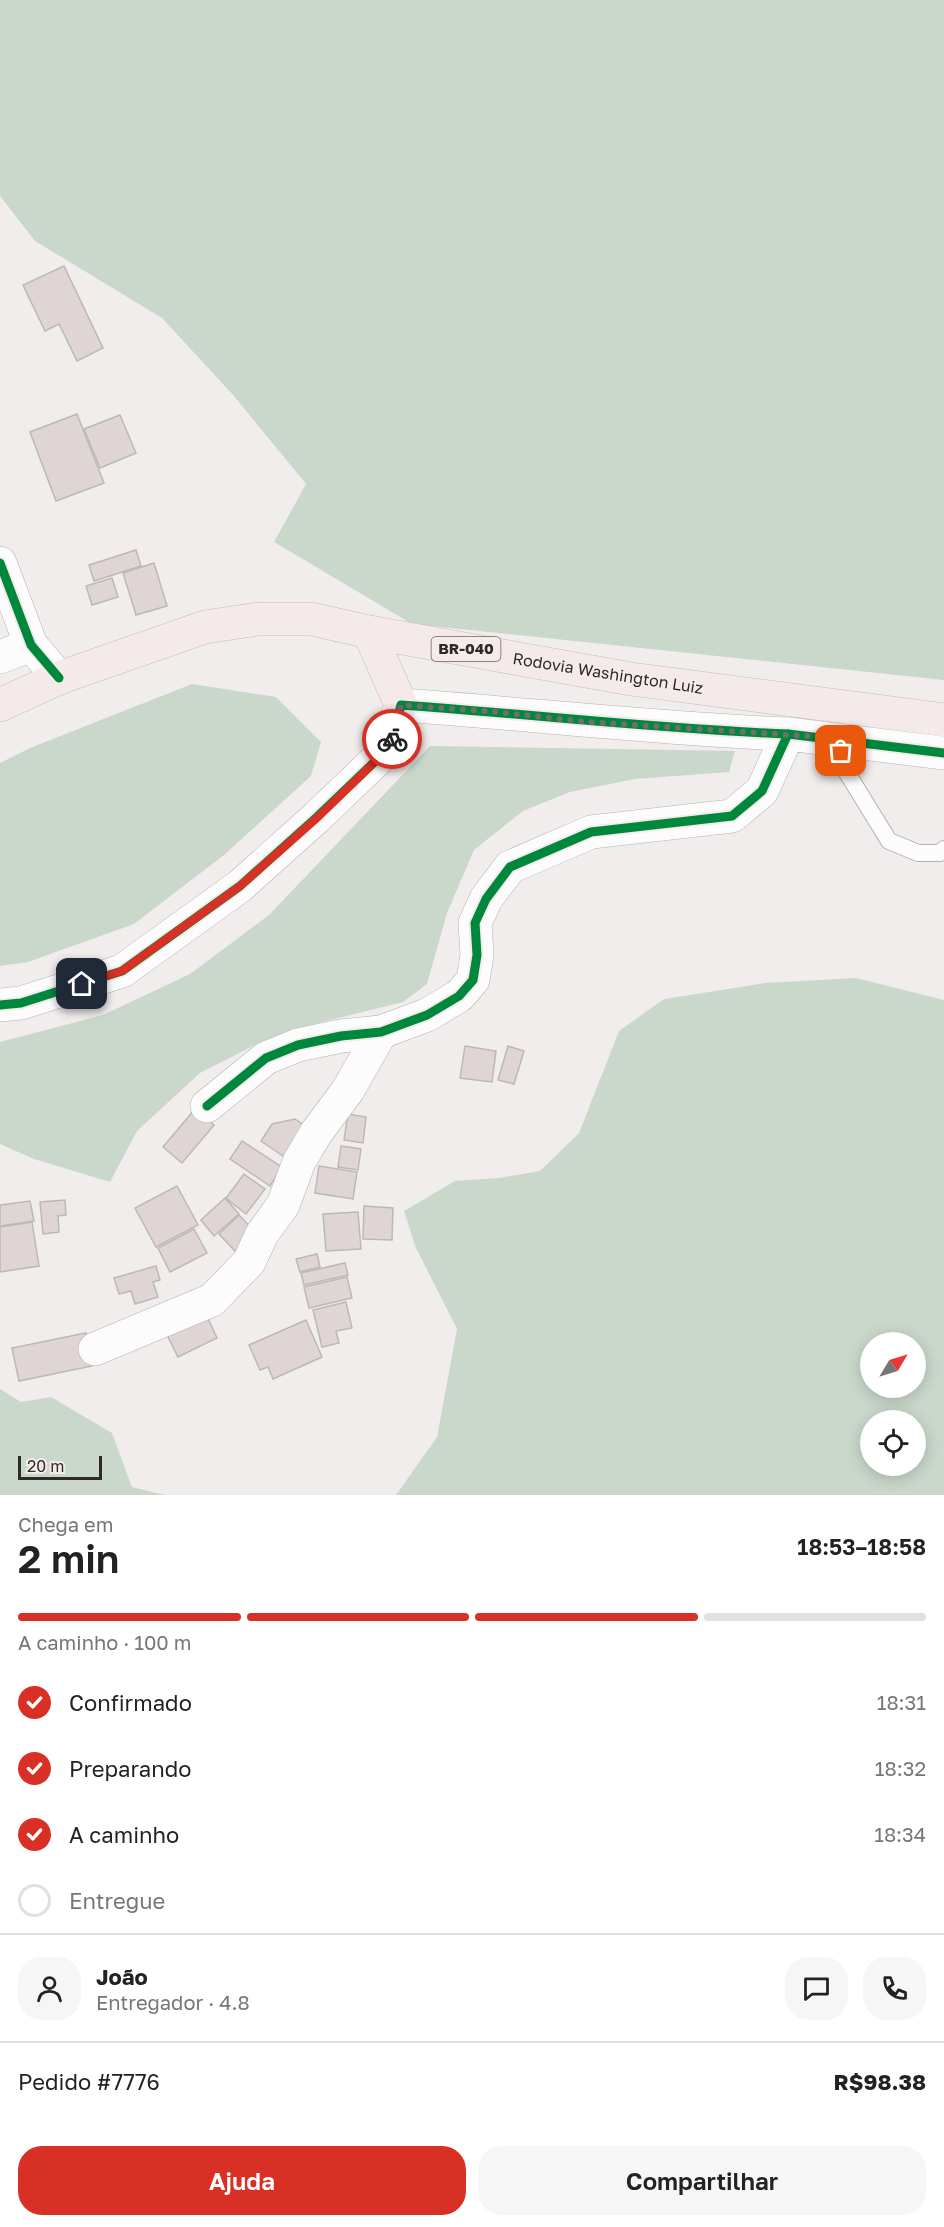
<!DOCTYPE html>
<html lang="pt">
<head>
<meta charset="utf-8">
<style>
  body { margin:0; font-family:"Golos Text",sans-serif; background:#f6f6f6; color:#222; height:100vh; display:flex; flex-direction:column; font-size:22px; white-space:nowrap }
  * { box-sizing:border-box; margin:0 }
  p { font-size:20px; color:#767676 }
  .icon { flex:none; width:33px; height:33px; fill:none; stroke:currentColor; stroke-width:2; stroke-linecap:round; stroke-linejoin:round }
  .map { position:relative; height:1495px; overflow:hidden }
  .side { display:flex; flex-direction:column; background:#fff; flex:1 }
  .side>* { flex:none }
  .needle { width:39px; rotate:52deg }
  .tools { position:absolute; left:860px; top:1332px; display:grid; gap:12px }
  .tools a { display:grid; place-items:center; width:66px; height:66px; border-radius:50%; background:#fff; box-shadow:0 3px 15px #0003; font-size:30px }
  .scale { position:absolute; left:18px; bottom:15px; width:84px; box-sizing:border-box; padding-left:6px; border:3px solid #2d2a29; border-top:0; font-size:16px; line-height:21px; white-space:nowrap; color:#2d2a29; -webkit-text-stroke:4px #f5ecea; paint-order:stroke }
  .pin { position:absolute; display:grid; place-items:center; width:51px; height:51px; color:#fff; margin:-26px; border-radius:12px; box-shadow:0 3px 9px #0006 }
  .courier { position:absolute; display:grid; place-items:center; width:60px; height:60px; margin:-30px; border:4px solid #d93025; border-radius:50%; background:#fff; color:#222; box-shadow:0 2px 8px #0007 }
  .head em { font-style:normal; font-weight:600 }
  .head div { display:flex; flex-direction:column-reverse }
  .head { display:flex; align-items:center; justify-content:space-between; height:102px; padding:0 18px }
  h1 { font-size:39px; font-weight:600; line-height:45px }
  .bar { display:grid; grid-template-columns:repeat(4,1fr); gap:9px 6px; align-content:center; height:72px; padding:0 18px }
  .bar i { height:8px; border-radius:4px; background:#e0e0e0 }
  .bar .selected { background:#d93025 }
  .bar p { grid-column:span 4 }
  .line { display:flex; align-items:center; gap:15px; padding:0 18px; border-top:2px solid #e0e0e0 }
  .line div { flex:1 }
  .round { display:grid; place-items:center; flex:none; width:63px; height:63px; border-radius:24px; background:#f6f6f6 }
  ol { padding:0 18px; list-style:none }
  li { display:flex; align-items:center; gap:18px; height:66px }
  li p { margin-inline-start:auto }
  li .icon { padding:6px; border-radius:50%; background:#d93025; color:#fff; stroke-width:4 }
  li:last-child { color:#767676 }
  li i { width:33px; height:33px; border:3px solid #e0e0e0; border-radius:50% }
  .action { display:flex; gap:12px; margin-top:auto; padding:12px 18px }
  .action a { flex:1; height:69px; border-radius:24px; background:#d93025; color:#fff; font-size:24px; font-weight:600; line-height:69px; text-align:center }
  .action a+a { background:#f6f6f6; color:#222 }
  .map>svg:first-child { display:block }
  .forest { fill:#cad8cb; fill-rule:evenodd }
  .building { fill:#dfd5d4; stroke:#bcb8b7; stroke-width:1.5 }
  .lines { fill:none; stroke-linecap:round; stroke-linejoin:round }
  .lane-casing { stroke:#b4b0af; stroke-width:18 }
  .street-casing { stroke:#b4b0af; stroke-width:34 }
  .highway-casing { stroke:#c6bab9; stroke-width:34 }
  .lane { stroke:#fdfcfc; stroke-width:16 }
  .street { stroke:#fdfcfc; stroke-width:33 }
  .highway { stroke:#f3eae9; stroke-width:33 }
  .cycleway-casing { stroke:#f5ecea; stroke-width:13 }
  .cycleway { stroke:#00873e; stroke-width:9 }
  .done { stroke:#726e6e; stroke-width:6; stroke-dasharray:0 10.8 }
  .route { stroke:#d93025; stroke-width:8 }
  .labels { text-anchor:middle; stroke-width:4.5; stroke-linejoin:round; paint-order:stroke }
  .shield { fill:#f5ecea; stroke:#696463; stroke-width:1.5 }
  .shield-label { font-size:15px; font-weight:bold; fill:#2d2a29 }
  .street-label { font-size:16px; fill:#2d2a29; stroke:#f5ecea }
</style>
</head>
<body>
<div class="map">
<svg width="944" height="1495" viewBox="0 0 944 1495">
  <rect width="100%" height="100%" fill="#f2eded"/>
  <g class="forest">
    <polygon points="0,0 944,0 944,680 412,624 274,542 306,484 234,396 162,318 35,241 0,196"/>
    <polygon points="192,684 276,697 321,742 311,776 224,855 134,924 28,962 0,966 0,763 30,748"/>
    <polygon points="430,746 735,751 729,772 635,779 570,792 523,811 474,850 447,913 427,984 403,1002 310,1025 263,1041 200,1073 137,1131 110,1182 34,1159 0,1144 0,1042 103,1015 190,974 269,915"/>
    <path d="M856 978 944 1000V1495H396L437 1437 457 1329 416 1248 404 1211 455 1181 499 1178 540 1171 579 1133 619 1031 664 999 765 983ZM870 1342H915V1388H870ZM870 1420H915V1466H870Z"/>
    <polygon points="0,1389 21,1402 51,1397 112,1433 132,1487 165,1495 0,1495"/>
  </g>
  <g class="building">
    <polygon points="64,266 103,348 77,361 59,324 45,331 23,285"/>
    <polygon points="77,414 104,483 56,501 30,432"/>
    <polygon points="120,415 136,453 100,468 84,429"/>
    <polygon points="136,550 141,566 94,581 89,565"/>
    <polygon points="154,563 167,606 136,615 123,573"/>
    <polygon points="112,578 118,597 92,605 86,586"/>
    <polygon points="465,1046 496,1051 492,1082 460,1078"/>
    <polygon points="508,1046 524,1051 514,1084 498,1080"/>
    <polygon points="195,1109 214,1125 182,1163 163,1147"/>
    <polygon points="348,1114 366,1117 363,1143 344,1140"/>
    <polygon points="295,1119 310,1129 289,1160 261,1141 272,1124"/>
    <polygon points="242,1141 282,1167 270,1186 230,1159"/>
    <polygon points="341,1146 361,1149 358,1170 338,1167"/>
    <polygon points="319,1166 357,1172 353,1199 315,1193"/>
    <polygon points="244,1174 265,1189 246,1214 226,1198"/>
    <polygon points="177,1186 198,1225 156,1247 135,1208"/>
    <polygon points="225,1198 239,1214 214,1236 201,1220"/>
    <polygon points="65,1200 66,1215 58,1216 59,1232 43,1234 40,1202"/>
    <polygon points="30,1201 34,1221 0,1226 0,1205"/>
    <polygon points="364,1206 393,1208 392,1240 363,1239"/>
    <polygon points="358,1212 361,1249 326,1251 323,1214"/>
    <polygon points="239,1215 255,1232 235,1251 219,1234"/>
    <polygon points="32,1222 39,1266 0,1272 0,1227"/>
    <polygon points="194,1229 207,1253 170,1272 158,1248"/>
    <polygon points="317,1254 320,1267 300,1272 296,1259"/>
    <polygon points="345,1263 348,1275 304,1285 301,1273"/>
    <polygon points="156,1266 160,1280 153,1282 158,1297 135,1304 131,1291 119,1294 114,1278"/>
    <polygon points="347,1277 352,1298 309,1308 304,1287"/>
    <polygon points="346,1302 352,1328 336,1331 339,1343 322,1347 313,1310"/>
    <polygon points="206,1314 217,1338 178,1357 166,1333"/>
    <polygon points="306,1320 322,1357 273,1379 268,1367 260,1370 249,1345"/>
    <polygon points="86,1333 92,1366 19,1381 12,1348"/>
  </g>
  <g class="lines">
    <defs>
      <polyline id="lane" points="841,735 841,763 889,841 918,853 940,853 944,849"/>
      <g id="street">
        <polyline points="0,563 31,645 59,678"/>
        <polyline points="0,657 31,645"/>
        <path d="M0 1005 21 1003 122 971 240 886 317 817 390 747 401 705C530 714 658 729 788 734"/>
        <polyline points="207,1106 266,1058 298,1045 341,1036 381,1032 427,1015 459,996 473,980 477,955 475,923 486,899 510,867 591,832 732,816 762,791 788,734 944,753"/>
        <polyline points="95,1349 212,1300 249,1262 262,1234 283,1205 299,1162 316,1133 348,1090 381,1032"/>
      </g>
      <g id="highway">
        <polyline points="369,632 401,705"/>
        <polyline points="0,705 59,678 205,627 258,619 312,619 369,632 631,679 944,720"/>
      </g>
    </defs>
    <use href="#lane" class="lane-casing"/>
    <use href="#street" class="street-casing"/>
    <use href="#highway" class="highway-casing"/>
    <use href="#lane" class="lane"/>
    <use href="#street" class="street"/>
    <use href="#highway" class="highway"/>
    <defs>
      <g id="cycleway">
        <polyline points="0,563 31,645 59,678"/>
        <path d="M0 1005 21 1003 122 971 240 886 317 817 390 747 401 705C530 714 658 729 788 734"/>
        <polyline points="207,1106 266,1058 298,1045 341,1036 381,1032 427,1015 459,996 473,980 477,955 475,923 486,899 510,867 591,832 732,816 762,791 788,734 944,753"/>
      </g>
    </defs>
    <use href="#cycleway" class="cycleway-casing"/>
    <use href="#cycleway" class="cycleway"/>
  </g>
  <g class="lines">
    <polyline class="done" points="392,739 401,705 497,712 588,722 823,737 841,739 841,751"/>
    <polyline class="route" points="82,984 122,971 240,886 318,817 390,747 392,739"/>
  </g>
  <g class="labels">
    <rect class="shield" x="431.5" y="637" width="69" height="24" rx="4.5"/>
    <g class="shield-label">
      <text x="466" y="654">BR-040</text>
    </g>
    <g class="street-label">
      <text transform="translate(608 673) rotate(9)" y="6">Rodovia Washington Luiz</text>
    </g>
  </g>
</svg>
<div class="tools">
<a><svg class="needle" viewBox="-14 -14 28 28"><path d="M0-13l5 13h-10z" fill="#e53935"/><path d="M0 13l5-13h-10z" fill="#767676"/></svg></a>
<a><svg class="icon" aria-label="locate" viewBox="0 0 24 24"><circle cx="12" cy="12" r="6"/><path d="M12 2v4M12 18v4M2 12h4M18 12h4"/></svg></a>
</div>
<div class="scale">20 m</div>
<div class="pin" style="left:841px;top:751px;background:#ea580c"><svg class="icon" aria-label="bag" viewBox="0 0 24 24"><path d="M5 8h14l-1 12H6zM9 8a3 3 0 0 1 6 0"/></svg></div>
<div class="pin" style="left:82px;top:984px;background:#1f2937"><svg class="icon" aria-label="home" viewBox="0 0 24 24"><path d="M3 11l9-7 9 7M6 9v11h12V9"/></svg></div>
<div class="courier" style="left:392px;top:739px"><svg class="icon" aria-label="bike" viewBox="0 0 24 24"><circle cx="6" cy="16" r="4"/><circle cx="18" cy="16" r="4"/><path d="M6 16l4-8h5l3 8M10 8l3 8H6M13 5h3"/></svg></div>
</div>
<section class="side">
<div class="head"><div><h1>2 min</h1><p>Chega em</p></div><em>18:53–18:58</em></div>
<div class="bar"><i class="selected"></i><i class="selected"></i><i class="selected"></i><i></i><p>A caminho · 100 m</p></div>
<ol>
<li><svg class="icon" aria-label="check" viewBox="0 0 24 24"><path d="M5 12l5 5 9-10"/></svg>Confirmado<p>18:31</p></li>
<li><svg class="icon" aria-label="check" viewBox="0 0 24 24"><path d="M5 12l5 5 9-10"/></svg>Preparando<p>18:32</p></li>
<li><svg class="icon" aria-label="check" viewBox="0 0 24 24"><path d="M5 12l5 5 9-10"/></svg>A caminho<p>18:34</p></li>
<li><i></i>Entregue</li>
</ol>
<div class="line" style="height:108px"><a class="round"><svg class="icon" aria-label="person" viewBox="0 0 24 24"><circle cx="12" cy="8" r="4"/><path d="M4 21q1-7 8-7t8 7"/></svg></a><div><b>João</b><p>Entregador · 4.8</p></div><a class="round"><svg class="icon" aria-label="chat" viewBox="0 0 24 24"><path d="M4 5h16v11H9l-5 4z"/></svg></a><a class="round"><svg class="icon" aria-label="phone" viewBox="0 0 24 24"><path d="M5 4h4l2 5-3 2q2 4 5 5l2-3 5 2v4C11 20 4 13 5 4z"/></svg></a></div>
<div class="line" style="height:78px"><div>Pedido #7776</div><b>R$98.38</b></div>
<div class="action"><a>Ajuda</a><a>Compartilhar</a></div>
</section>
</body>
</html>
